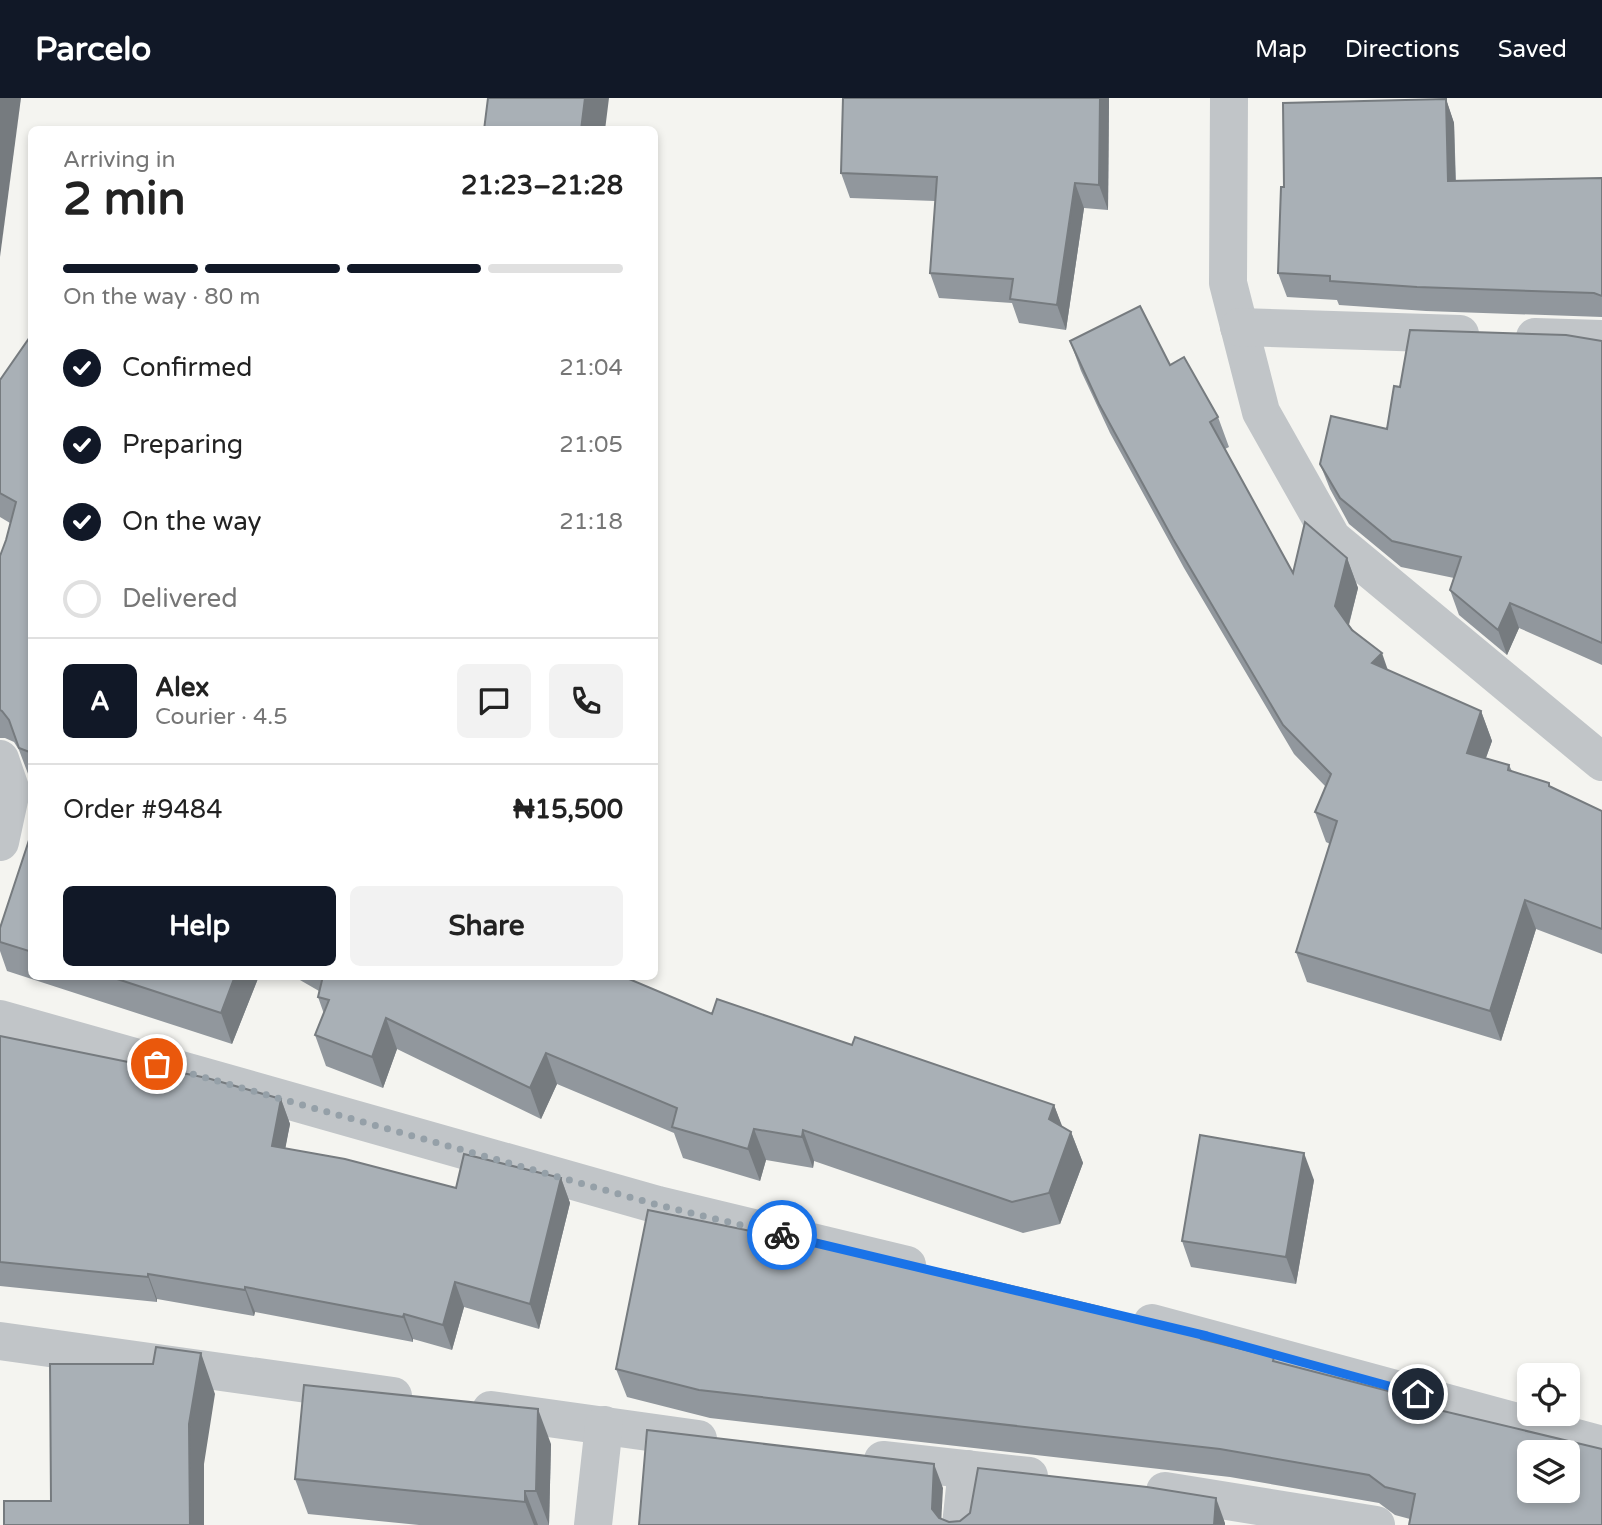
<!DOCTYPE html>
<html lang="en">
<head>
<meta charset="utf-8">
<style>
  body { margin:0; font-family:"Varela Round",sans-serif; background:#f2f2f2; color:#222; height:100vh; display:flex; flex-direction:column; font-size:26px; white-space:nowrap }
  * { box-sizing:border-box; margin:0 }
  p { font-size:23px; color:#767676 }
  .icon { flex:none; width:38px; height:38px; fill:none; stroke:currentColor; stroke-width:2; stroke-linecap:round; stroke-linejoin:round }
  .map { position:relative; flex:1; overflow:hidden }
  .drawer { position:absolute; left:28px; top:28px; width:630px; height:854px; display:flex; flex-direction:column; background:#fff; border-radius:10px; box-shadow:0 4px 10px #0003 }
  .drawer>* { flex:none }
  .controls { position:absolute; left:1517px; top:1265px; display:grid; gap:14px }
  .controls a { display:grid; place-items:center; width:63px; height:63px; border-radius:10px; background:#fff; box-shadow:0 4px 10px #0003; font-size:35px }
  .pin { position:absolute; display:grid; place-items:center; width:60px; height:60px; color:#fff; margin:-30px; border:4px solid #fff; border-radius:50%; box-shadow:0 2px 7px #0007 }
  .courier { position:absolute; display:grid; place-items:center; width:70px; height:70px; margin:-35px; border:5px solid #1a73e8; border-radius:50%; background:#fff; color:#222; box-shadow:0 2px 9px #0007 }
  .headline em { font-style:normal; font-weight:700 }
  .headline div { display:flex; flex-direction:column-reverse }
  .headline { display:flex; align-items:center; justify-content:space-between; height:119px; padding:0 35px }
  h1 { font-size:46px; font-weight:700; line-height:52px }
  .bar { display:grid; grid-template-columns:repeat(4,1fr); gap:10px 7px; align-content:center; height:84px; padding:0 35px }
  .bar i { height:9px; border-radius:5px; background:#e0e0e0 }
  .bar .on { background:#111827 }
  .bar p { grid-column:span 4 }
  .line { display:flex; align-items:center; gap:18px; padding:0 35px; border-top:2px solid #e0e0e0 }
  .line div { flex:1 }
  .round { display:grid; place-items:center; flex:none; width:74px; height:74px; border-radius:10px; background:#f2f2f2 }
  ol { padding:0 35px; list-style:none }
  li { display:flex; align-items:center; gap:21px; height:77px }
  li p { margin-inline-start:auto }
  li .icon { padding:7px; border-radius:50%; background:#111827; color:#fff; stroke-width:4 }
  li:last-child { color:#767676 }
  li i { width:38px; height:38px; border:4px solid #e0e0e0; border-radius:50% }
  .primary-button { display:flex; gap:14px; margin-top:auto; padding:14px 35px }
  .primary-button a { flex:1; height:80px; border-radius:10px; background:#111827; color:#fff; font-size:28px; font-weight:700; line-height:80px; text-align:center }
  .primary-button a+a { background:#f2f2f2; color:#222 }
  header { display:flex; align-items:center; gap:42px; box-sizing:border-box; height:98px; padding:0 35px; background:#111827; color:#fff }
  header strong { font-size:33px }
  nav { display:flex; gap:38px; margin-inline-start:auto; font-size:24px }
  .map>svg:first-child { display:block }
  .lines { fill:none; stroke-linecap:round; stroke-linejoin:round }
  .street { stroke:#c1c5c8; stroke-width:38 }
  .wall { fill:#91979d }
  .shaded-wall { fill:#767b7f }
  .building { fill:#a9b0b6; stroke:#767b7f; stroke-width:2; fill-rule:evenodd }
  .done { stroke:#95a0a8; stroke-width:7; stroke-dasharray:0 12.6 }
  .route { stroke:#1a73e8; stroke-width:9 }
</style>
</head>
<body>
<header>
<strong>Parcelo</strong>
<nav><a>Map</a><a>Directions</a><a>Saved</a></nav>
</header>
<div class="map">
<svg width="1602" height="1427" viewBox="0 0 1602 1427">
  <rect width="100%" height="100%" fill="#f4f4f0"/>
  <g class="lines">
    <g class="street">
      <polyline points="1229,0 1228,185 1261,314 1332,440 1602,664"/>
      <polyline points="1239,229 1460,236"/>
      <polyline points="1535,239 1602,241"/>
      <polyline points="0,661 11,693 0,744"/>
      <polyline points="0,921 658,1107 907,1167"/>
      <polyline points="1152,1225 1602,1347"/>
      <polyline points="0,1243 393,1298"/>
      <polyline points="491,1312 698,1341"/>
      <polyline points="883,1362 1029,1378"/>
      <polyline points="1165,1393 1376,1427"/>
      <polyline points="593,1427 604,1327"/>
      <polyline points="961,1427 967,1371"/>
    </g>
  </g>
  <g class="wall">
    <polygon points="1109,0 1108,112 1084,110 1066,232 1019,225 1012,205 939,200 930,175 935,103 850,100 841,75"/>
    <polygon points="1446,1 1454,25 1456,83 1602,80 1602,219 1426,213 1339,207 1337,202 1287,199 1278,175 1284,89"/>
    <polygon points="32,236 32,682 30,681 19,652 14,644 5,640 0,640 0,458 6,442 10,425 0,419 0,282"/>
    <polygon points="1070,243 1170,267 1218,319 1229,349 1225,351 1293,475 1347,460 1358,490 1349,527 1388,572 1481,613 1492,643 1486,660 1509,667 1512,673 1551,689 1602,713 1602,856 1536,831 1501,943 1307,884 1296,854 1330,746 1326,744 1315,714 1326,689 1294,656 1184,470 1110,335 1081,273"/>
    <polygon points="1602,243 1602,567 1519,530 1507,557 1459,517 1450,492 1454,480 1401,469 1349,426 1330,391 1320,366 1387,331 1400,289"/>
    <polygon points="32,733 32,878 259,878 232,946 7,873 0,853 0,830"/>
    <polygon points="293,878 622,878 712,916 852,947 1054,1007 1062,1029 1071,1034 1083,1065 1060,1126 1023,1135 814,1063 813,1070 766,1062 760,1083 683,1060 674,1035 557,986 541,1021 397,951 383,990 326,968 315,937 324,916 318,899 319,893"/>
    <polygon points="0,938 281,1001 290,1026 285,1050 456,1090 561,1080 570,1105 539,1231 464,1209 452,1252 413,1241 413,1244 255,1214 254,1218 157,1201 157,1204 0,1188"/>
    <polygon points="1314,1082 1296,1186 1191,1169 1182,1143"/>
    <polygon points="1202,1237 1204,1242 1426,1309 1602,1351 1410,1421 1395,1417 1379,1405 1230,1379 710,1320 627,1299 616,1271"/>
    <polygon points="551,1346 549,1427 419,1427 308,1416 295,1381"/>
  </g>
  <g class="shaded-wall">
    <polygon points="0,0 21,0 0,159"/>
    <polygon points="585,0 609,0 605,32 581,32"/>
    <polygon points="1100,0 1109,0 1108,112 1099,87"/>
    <polygon points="1446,1 1454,25 1456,107 1448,83"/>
    <polygon points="1075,85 1084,110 1066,232 1057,207"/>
    <polygon points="1347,460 1358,490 1346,537 1335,508"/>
    <polygon points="1510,505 1519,530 1507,557 1498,532"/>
    <polygon points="1382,555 1392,584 1372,565"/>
    <polygon points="1481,613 1492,643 1477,684 1467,655"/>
    <polygon points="1525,802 1536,831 1501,943 1490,913"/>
    <polygon points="235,878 259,878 232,946 221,915"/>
    <polygon points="386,920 397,951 383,990 372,959"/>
    <polygon points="546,955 557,986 541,1021 530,990"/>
    <polygon points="281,1001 290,1026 281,1073 272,1048"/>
    <polygon points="1054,1007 1066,1038 1049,1021"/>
    <polygon points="754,1031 766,1062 760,1083 748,1051"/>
    <polygon points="803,1032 814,1063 813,1070 802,1039"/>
    <polygon points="1071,1034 1083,1065 1060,1126 1049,1095"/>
    <polygon points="1304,1055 1314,1082 1296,1186 1286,1159"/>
    <polygon points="561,1080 570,1105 539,1231 530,1206"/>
    <polygon points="148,1176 157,1201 157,1204 148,1179"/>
    <polygon points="455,1184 464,1209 452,1252 443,1227"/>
    <polygon points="245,1189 255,1214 254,1218 245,1192"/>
    <polygon points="404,1216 413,1241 413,1244 403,1219"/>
    <polygon points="201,1255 215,1296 204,1366 204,1427 190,1427 189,1326"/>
    <polygon points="538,1311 551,1346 549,1427 536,1393"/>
    <polygon points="934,1366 943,1390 941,1427 932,1411"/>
    <polygon points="525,1393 538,1427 534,1427 525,1404"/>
    <polygon points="1216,1400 1225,1425 1225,1427 1214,1427"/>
  </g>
  <g class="building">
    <polygon points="488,0 585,0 581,32 484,32"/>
    <polygon points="843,0 1100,0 1099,87 1075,85 1057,207 1010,201 1013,181 930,175 937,79 841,75"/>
    <polygon points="1446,1 1448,83 1602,80 1602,198 1594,195 1417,189 1330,183 1330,178 1278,175 1281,89 1284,89 1283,5"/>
    <polygon points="1140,208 1170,267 1184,259 1218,319 1210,324 1293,475 1305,424 1347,460 1335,508 1352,532 1382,555 1372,565 1481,613 1467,655 1509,667 1508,672 1549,685 1549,688 1602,713 1602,831 1525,802 1490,913 1296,854 1337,723 1315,714 1331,676 1283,627 1173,441 1099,306 1070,243"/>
    <polygon points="1410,232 1566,237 1602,243 1602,545 1510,505 1498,532 1450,492 1461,459 1392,443 1340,400 1320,366 1331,318 1387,331 1394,288 1400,289"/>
    <polygon points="32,236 32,655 19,650 9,622 2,613 0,612 0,458 6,442 16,404 0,395 0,282"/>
    <polygon points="32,733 32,854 0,844 0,830"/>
    <polygon points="108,878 235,878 221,915"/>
    <polygon points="323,878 622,878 712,916 717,901 852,947 855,939 1054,1007 1049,1021 1071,1034 1049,1095 1012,1104 803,1032 802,1039 754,1031 748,1051 672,1029 677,1010 546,955 530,990 386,920 372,959 315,937 329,902 318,899"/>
    <polygon points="0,938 207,980 281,1001 272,1048 345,1061 456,1090 464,1056 561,1080 530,1206 455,1184 443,1227 404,1216 403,1219 245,1189 245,1192 148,1176 148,1179 0,1164"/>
    <polygon points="1200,1037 1304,1055 1286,1159 1182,1143"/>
    <path d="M648 1112 957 1175 1100 1209 1202 1237 1201 1241 1274 1259 1273 1263 1423 1302 1422 1308 1602 1351V1427H1409L1415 1396 1385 1389 1369 1377 1220 1351 699 1292 616 1271ZM1530 1354H1568V1393H1530Z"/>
    <polygon points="156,1249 201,1255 189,1326 190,1427 4,1427 4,1403 51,1403 50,1266 153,1266"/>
    <polygon points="304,1287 538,1311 536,1393 525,1393 525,1404 295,1381"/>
    <polygon points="647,1332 934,1366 932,1411 939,1420 949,1424 960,1423 970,1415 978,1370 1147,1389 1216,1400 1214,1427 639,1427"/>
  </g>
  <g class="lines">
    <polyline class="done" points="157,966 658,1107 782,1137"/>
    <polyline class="route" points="782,1137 1207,1238 1418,1296"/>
  </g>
</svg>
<div class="controls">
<a><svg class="icon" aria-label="locate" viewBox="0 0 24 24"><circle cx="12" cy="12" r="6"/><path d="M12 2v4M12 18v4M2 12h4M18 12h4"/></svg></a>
<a><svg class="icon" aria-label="layers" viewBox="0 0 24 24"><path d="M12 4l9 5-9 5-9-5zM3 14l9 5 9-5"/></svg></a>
</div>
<div class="pin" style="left:157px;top:966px;background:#ea580c"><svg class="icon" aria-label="bag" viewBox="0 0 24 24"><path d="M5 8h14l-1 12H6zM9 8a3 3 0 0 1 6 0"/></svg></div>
<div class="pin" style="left:1418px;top:1296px;background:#1f2937"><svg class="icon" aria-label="home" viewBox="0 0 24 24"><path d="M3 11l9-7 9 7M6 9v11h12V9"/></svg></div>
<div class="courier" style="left:782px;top:1137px"><svg class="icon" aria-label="bike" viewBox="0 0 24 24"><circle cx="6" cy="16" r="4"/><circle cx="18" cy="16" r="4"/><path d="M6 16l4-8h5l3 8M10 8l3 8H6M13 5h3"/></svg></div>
<section class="drawer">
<div class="headline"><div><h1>2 min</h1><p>Arriving in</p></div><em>21:23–21:28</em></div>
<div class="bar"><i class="on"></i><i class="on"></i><i class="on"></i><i></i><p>On the way · 80 m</p></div>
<ol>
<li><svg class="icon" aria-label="check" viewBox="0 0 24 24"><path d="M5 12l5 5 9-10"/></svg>Confirmed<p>21:04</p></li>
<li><svg class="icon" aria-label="check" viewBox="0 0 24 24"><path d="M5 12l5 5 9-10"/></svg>Preparing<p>21:05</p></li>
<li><svg class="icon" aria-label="check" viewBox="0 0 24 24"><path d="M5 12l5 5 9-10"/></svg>On the way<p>21:18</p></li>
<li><i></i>Delivered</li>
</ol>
<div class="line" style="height:126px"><b class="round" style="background:#111827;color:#fff">A</b><div><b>Alex</b><p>Courier · 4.5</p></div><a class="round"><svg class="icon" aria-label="chat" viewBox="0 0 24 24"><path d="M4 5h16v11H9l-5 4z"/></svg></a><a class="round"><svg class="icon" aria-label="phone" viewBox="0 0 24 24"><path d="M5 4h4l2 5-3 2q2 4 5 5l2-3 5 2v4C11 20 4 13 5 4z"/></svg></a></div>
<div class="line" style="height:91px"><div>Order #9484</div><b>₦15,500</b></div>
<div class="primary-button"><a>Help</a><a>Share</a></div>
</section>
</div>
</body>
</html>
